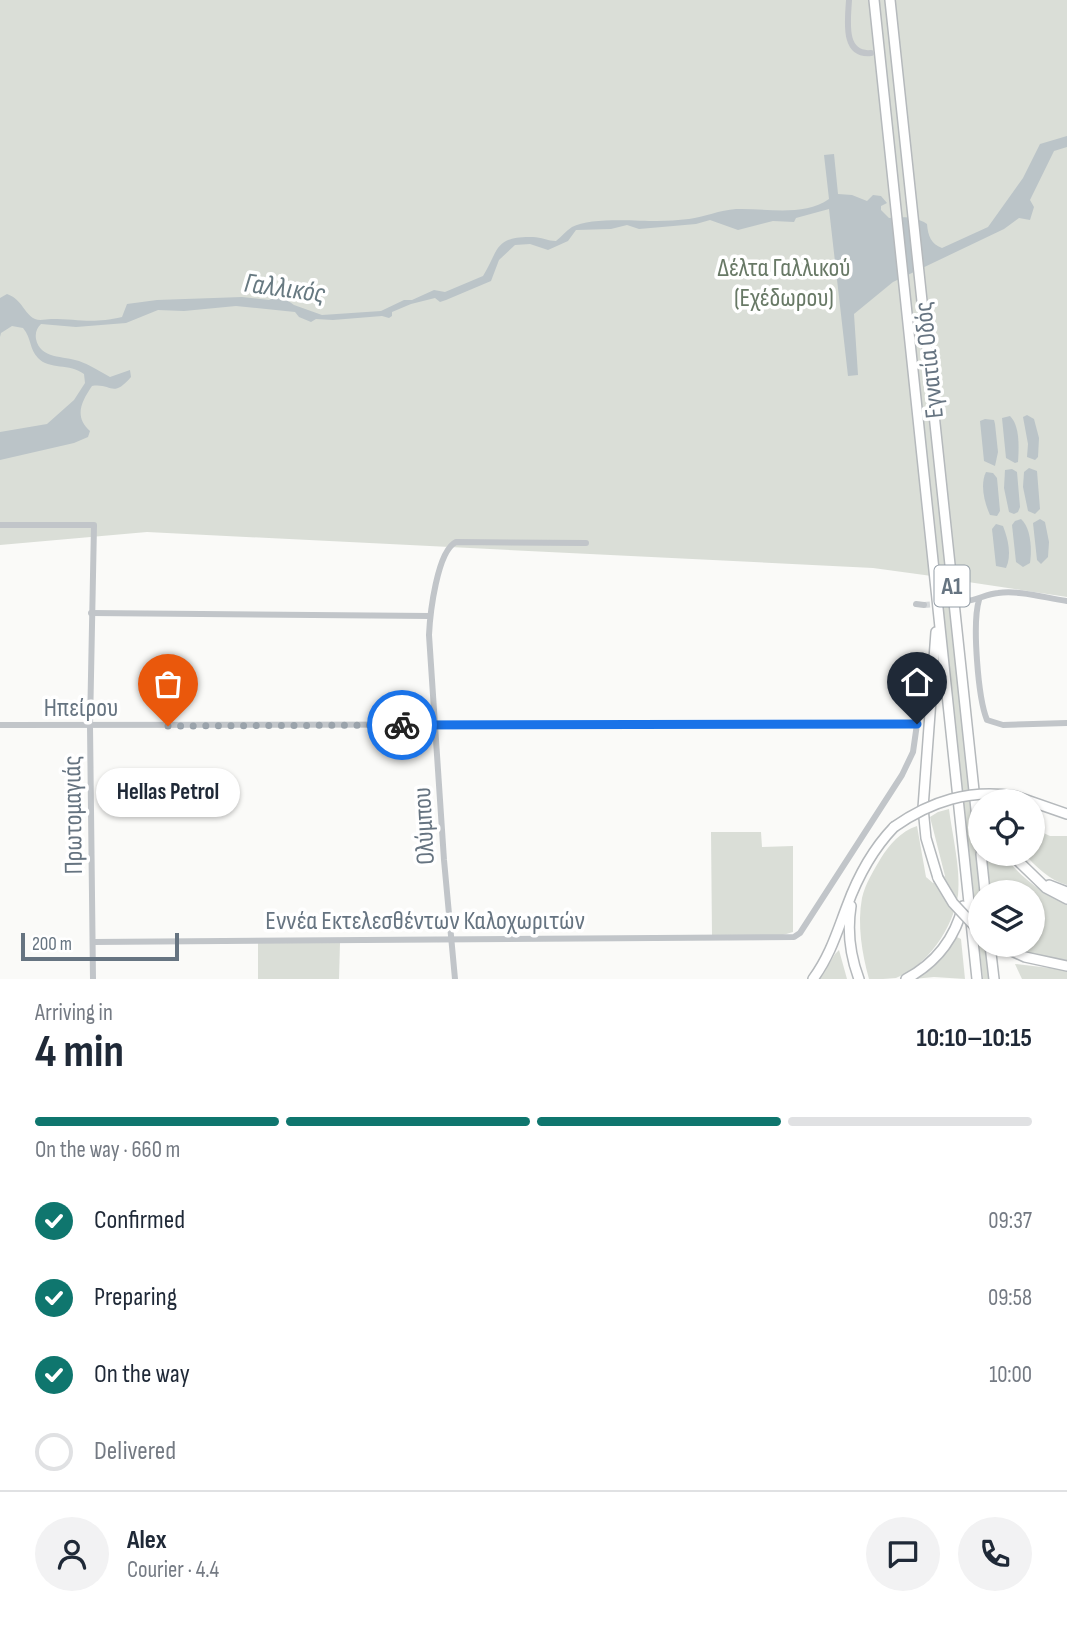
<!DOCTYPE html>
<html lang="en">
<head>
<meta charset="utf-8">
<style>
  body { margin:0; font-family:"Sofia Sans Condensed",sans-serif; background:#f2f2f3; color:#1f2937; height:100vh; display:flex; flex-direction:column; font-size:26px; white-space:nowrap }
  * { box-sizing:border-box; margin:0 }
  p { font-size:23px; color:#747a83 }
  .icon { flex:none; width:38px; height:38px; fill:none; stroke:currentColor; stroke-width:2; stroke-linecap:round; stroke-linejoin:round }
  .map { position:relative; height:979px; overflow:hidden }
  .sheet { display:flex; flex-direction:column; background:#fff; flex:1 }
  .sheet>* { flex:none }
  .buttons { position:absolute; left:968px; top:789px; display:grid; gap:14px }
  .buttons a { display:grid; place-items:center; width:77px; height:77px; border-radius:50%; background:#fff; box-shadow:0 2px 5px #0004; font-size:35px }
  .scale { position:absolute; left:21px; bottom:18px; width:158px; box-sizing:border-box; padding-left:7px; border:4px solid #667481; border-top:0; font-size:19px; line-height:24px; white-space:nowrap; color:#667481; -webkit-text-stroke:5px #fff; paint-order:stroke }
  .pin { position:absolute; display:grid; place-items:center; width:60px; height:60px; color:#fff; margin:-72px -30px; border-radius:50% 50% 50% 0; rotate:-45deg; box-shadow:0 0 7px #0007 }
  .pin .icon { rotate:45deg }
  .courier { position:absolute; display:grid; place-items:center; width:70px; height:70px; margin:-35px; border:5px solid #1a73e8; border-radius:50%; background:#fff; color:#222; box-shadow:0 2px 9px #0007 }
  .bubble { position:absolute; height:49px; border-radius:24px; background:#fff; box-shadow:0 2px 5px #0004; font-size:23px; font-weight:700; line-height:49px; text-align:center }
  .summary em { font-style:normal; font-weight:700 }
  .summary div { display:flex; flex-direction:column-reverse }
  .summary { display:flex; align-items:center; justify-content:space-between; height:119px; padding:0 35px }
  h1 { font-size:46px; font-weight:700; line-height:52px }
  .bar { display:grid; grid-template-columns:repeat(4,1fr); gap:10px 7px; align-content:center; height:84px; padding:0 35px }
  .bar i { height:9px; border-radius:5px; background:#e0e1e3 }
  .bar .selected { background:#0f766e }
  .bar p { grid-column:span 4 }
  .line { display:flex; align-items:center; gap:18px; padding:0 35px; border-top:2px solid #e0e1e3 }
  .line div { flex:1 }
  .round { display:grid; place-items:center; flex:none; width:74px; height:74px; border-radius:37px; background:#f2f2f3 }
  ol { padding:0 35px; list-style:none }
  li { display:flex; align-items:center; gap:21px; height:77px }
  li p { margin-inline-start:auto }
  li .icon { padding:7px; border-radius:50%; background:#0f766e; color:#fff; stroke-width:4 }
  li:last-child { color:#747a83 }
  li i { width:38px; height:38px; border:4px solid #e0e1e3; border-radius:50% }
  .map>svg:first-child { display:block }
  .green { fill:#daded7 }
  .water { fill:#bbc4c8 }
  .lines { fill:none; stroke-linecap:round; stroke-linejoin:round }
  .minor-tunnel { stroke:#d5d8da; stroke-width:6; stroke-dasharray:6 3; stroke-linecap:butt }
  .highway-casing { stroke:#b5b9bc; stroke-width:12 }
  .minor { stroke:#c1c5c9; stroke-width:6 }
  .highway { stroke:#fff; stroke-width:9 }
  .highway-bridge-casing { stroke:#b5b9bc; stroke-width:12; stroke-linecap:butt }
  .highway-bridge { stroke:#fff; stroke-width:9 }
  .done { stroke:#9aa3ab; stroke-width:7; stroke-dasharray:0 12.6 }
  .route { stroke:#1a73e8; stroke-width:9 }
  .labels { text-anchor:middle; stroke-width:7; stroke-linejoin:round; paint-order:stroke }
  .shield { fill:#fff; stroke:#949ea7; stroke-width:2 }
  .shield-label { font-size:24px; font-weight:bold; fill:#667481 }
  .park-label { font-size:26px; fill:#687966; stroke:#fff }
  .street-label { font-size:26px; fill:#667481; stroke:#fff }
  .water-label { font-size:28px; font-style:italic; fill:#677981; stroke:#fff }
</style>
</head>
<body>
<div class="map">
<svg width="1067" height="979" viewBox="0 0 1067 979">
  <rect width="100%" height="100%" fill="#fafaf8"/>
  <g class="green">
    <polygon points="0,0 1067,0 1067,597 948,579 982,892 980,892 980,945 987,945 991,979 983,979 939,577 873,568 147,532 0,545"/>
    <path d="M949 809C952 834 961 869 958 895 953 928 928 965 896 978 888 979 878 979 869 979 862 954 857 924 862 898 865 884 874 870 881 858 889 845 901 831 917 826L926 877 933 883 945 876 930 817 938 812Z"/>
    <path d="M1033 828 1050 836H1067V885C1049 880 1037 867 1024 854H1032Z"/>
    <polygon points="711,832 761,832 762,847 793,846 793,932 783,935 712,936"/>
    <path d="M984 854H1003C1020 877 1041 893 1067 904V960L1036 955 1009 945H1032V892H989Z"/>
    <polygon points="955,936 961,939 965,979 934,977 913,979"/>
    <polygon points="258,943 340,943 339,979 258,979"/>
    <polygon points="839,950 847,979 819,979 835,954"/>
    <polygon points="1015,964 1067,970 1067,979 1022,979"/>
  </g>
  <g class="water">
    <path d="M1067 136V147L1054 151 1030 200 1034 207 1030 220 1019 218 1004 229 893 282 854 314 858 375 848 376 829 209 796 218 794 222 773 221 738 230 710 220 696 224 639 229 627 225 611 229 576 230 568 241 548 250 530 244 515 245 499 260 491 281 446 300 440 302 435 298 411 304 392 312V316L389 318 382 316 333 320 316 319 311 322 299 317 295 312 236 306 184 311 158 310 126 323 76 327 41 324C37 328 35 332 36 339 40 359 64 356 79 361 90 365 99 371 110 377L130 370 131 377C112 399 112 383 92 386 81 402 74 417 90 431L88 437 74 443 0 460V432L47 424 74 400 85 383 84 374C70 363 49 370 38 358 29 349 32 339 23 328L12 326 1 333 0 337V298L7 294C23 300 24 314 35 319 40 321 46 319 51 319 79 319 92 324 122 317L127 304 157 300 242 297 269 300 280 295 294 305 322 315 381 311 404 300H412L434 290 445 292 483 276C499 250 494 236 533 237 541 237 548 241 556 241 561 237 566 231 572 227 590 217 636 221 657 221 667 221 678 220 689 219 704 217 720 210 736 209 766 208 803 217 829 199L824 155 834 154 838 194 852 195 867 201 873 195 881 196 887 203 881 206V210L889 218C902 217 915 216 927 224 928 236 931 244 942 248L988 227 1023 178 1040 144Z"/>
    <polygon points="1027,415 1034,419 1039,438 1038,457 1035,460 1027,457 1028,444 1023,417"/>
    <path d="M1010 416C1020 426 1019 447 1018 462L1015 463 1006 458 1002 418Z"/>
    <polygon points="985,419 994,420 995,424 998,452 995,466 984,461 980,421"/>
    <polygon points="1029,468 1037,471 1040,509 1035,514 1028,511 1023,487 1024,472"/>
    <polygon points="1012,469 1017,472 1020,507 1018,512 1014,514 1009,512 1004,488 1005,470"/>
    <path d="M986 472 993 473 997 478 1000 511 997 516 990 515C984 502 980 484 986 472Z"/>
    <path d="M1021 519C1031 528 1032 549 1030 563L1023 567 1016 562 1012 525 1015 521Z"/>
    <polygon points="1040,519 1045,522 1049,542 1048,557 1041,564 1037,560 1033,523"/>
    <path d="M996 524 1003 526C1008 539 1012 555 1006 568L996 566 992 529Z"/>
  </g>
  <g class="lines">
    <polyline class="minor-tunnel" points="924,605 966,601"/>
    <defs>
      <g id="highway">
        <polyline points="874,0 977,979"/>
        <polyline points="890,0 980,847"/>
        <polyline points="936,632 923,808 926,838 938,878"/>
        <polyline points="1015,796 1067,814"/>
        <polyline points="981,854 985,892"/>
        <polyline points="1011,854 1046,888 1067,899"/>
        <polyline points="1049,885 1067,892"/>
        <path d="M851 906C847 931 850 955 859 979"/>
        <polyline points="990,945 994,979"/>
        <polyline points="999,945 1025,957 1067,966"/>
        <path d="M813 979C830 956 837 932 847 906 858 876 872 850 894 827"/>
        <path d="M906 979C936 963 955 938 963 906"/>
      </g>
    </defs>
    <use href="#highway" class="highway-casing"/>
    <g class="minor">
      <path d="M849 0C848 19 842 56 871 53"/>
      <polyline points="0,525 94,525 90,726 93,979"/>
      <path d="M979 600C972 623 978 698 987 720L1003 725 1067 723"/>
      <path d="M966 601C978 600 986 594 998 593 1020 590 1045 598 1067 601"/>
      <polyline points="916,604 924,605"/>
      <polyline points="91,613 430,616"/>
      <polyline points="0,725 917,724 913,752 902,775 800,933 794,937 93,942"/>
      <path d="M455 979 444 860 429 635C430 614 437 551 456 542L586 543"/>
    </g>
    <use href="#highway" class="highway"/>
    <defs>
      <g id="highway-bridge">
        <path d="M894 827C931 801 969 789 1015 796"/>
        <polyline points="938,878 953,903 980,932"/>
      </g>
    </defs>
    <use href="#highway-bridge" class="highway-bridge-casing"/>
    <use href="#highway-bridge" class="highway-bridge"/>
  </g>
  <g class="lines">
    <polyline class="done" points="168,726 402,725"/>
    <polyline class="route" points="402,725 917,724"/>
  </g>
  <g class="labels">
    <rect class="shield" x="934.5" y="565.5" width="35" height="41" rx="5"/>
    <g class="shield-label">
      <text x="952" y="594">Α1</text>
    </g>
    <g class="park-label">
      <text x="784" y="276">Δέλτα Γαλλικού<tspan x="784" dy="30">(Εχέδωρου)</tspan></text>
    </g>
    <g class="street-label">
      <text transform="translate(928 360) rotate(-96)" y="9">Εγνατία Οδός</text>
      <text x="81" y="716">Ηπείρου</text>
      <text transform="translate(72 815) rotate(-91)" y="9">Πρωτομαγιάς</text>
      <text transform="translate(423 826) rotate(-93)" y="9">Ολύμπου</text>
      <text x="425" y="929">Εννέα Εκτελεσθέντων Καλοχωριτών</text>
    </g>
    <g class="water-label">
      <text transform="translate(285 287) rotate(8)" y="10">Γαλλικός</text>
    </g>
  </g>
</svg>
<div class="buttons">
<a><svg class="icon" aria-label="locate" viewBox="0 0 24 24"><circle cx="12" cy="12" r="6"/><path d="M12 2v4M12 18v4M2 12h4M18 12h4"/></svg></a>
<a><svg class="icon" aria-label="layers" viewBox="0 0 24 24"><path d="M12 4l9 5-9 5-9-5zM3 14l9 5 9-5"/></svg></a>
</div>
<div class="scale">200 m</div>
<div class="pin" style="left:168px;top:726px;background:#ea580c"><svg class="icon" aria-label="bag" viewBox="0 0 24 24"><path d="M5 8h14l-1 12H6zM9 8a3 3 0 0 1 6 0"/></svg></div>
<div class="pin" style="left:917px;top:724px;background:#1f2937"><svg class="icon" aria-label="home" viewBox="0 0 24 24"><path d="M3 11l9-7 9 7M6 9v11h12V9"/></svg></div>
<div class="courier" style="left:402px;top:725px"><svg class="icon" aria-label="bike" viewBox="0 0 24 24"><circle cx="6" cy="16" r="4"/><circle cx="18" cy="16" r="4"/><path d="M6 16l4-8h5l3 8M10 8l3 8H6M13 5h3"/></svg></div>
<div class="bubble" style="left:96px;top:768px;width:144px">Hellas Petrol</div>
</div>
<section class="sheet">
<div class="summary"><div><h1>4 min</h1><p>Arriving in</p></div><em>10:10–10:15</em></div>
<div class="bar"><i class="selected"></i><i class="selected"></i><i class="selected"></i><i></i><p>On the way · 660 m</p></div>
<ol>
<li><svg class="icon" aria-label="check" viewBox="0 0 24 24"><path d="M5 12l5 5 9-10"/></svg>Confirmed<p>09:37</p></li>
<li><svg class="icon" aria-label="check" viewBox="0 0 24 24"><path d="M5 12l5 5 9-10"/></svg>Preparing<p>09:58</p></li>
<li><svg class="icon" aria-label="check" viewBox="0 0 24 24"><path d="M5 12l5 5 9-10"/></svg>On the way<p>10:00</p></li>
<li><i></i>Delivered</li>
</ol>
<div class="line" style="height:126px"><a class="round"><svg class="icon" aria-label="person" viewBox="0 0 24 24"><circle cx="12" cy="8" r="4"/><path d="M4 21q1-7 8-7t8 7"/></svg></a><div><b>Alex</b><p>Courier · 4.4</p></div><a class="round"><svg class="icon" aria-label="chat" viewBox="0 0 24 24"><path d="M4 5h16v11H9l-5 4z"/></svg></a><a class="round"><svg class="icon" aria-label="phone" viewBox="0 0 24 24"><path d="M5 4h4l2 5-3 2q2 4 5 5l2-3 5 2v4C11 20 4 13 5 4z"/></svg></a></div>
</section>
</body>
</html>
